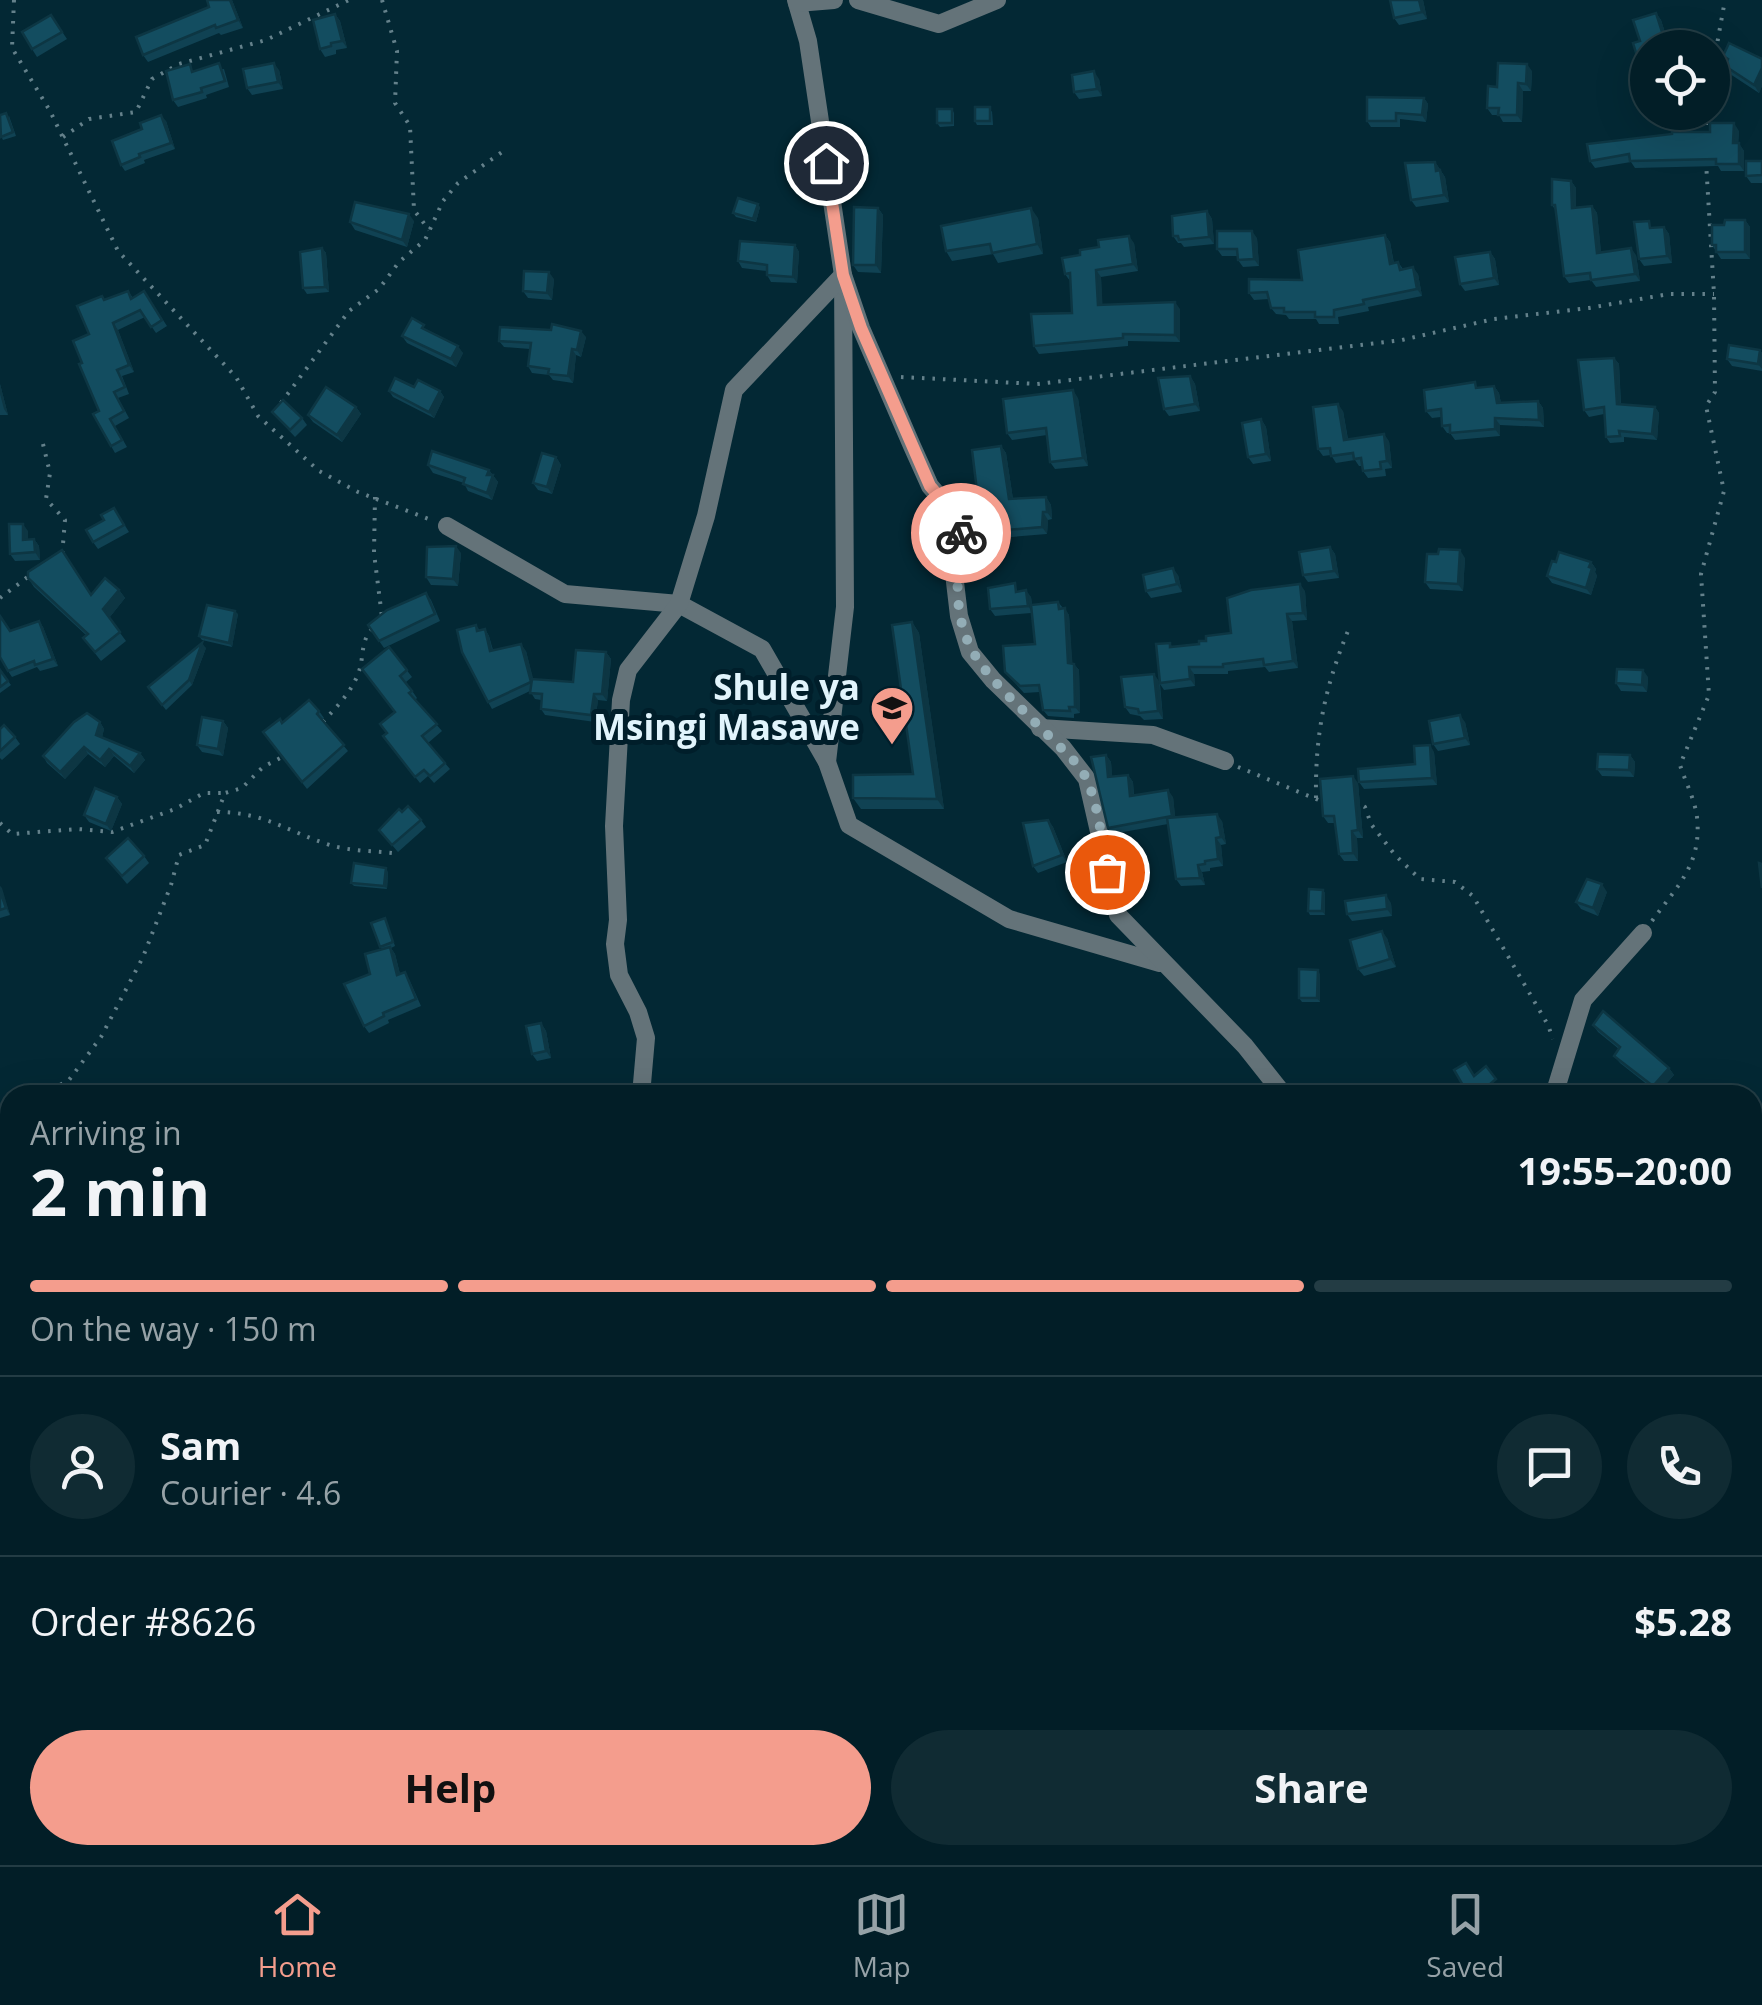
<!DOCTYPE html>
<html lang="en">
<head>
<meta charset="utf-8">
<style>
  body { margin:0; font-family:"Open Sans",sans-serif; background:#102b33; color:#f1f3f6; height:100vh; display:flex; flex-direction:column; font-size:38px; white-space:nowrap }
  * { box-sizing:border-box; margin:0 }
  p { font-size:32px; color:#96a2a7 }
  .icon { flex:none; width:55px; height:55px; fill:none; stroke:currentColor; stroke-width:2; stroke-linecap:round; stroke-linejoin:round }
  .map { position:relative; flex:1; overflow:hidden }
  .sheet { position:absolute; left:0px; top:1085px; width:1762px; height:780px; display:flex; flex-direction:column; background:#021e27; border-radius:30px 30px 0 0; box-shadow:0 10px 40px #0002,0 0 0 2px #233c44 }
  .sheet>* { flex:none }
  .buttons { position:absolute; left:1630px; top:30px; display:grid; gap:20px }
  .buttons a { display:grid; place-items:center; width:100px; height:100px; border-radius:50%; background:#021e27; box-shadow:0 10px 40px #0002,0 0 0 2px #233c44; font-size:50px }
  .pin { position:absolute; display:grid; place-items:center; width:85px; height:85px; color:#fff; margin:-42px; border:5px solid #fff; border-radius:50%; box-shadow:0 2px 10px #0007 }
  .courier { position:absolute; display:grid; place-items:center; width:100px; height:100px; margin:-50px; border:8px solid #f49d8d; border-radius:50%; background:#fff; color:#222; box-shadow:0 2px 12px #0007 }
  .head em { font-style:normal; font-weight:700 }
  .head div { display:flex; flex-direction:column-reverse }
  .head { display:flex; align-items:center; justify-content:space-between; height:170px; padding:0 30px }
  h1 { font-size:65px; font-weight:700; line-height:75px }
  .bar { display:grid; grid-template-columns:repeat(4,1fr); gap:15px 10px; align-content:center; height:120px; padding:0 30px }
  .bar i { height:12px; border-radius:8px; background:#233c44 }
  .bar .active { background:#f49d8d }
  .bar p { grid-column:span 4 }
  .line { display:flex; align-items:center; gap:25px; padding:0 30px; border-top:2px solid #233c44 }
  .line div { flex:1 }
  .round { display:grid; place-items:center; flex:none; width:105px; height:105px; border-radius:52px; background:#102b33 }
  .cta { display:flex; gap:20px; margin-top:auto; padding:20px 30px }
  .cta a { flex:1; height:115px; border-radius:60px; background:#f49d8d; color:#111; font-size:40px; font-weight:700; line-height:115px; text-align:center }
  .cta a+a { background:#102b33; color:#f1f3f6 }
  .menu { display:flex; justify-content:space-around; align-items:center; height:140px; border-top:2px solid #233c44; background:#021e27; font-size:28px; color:#96a2a7 }
  .menu a { display:grid; justify-items:center; gap:5px }
  .menu .active { color:#f49d8d }
  .map>svg:first-child { display:block }
  .water { fill:#805148 }
  .lines { fill:none; stroke-linecap:round; stroke-linejoin:round }
  .path { stroke:#64818b; stroke-width:4; stroke-dasharray:2.5 8; stroke-linecap:butt }
  .street { stroke:#647379; stroke-width:18 }
  .wall { fill:#104253 }
  .shaded-wall { fill:#0d3643 }
  .building { fill:#134d60; stroke:#0d3643; stroke-width:2.5 }
  .done { stroke:#93adb6; stroke-width:10; stroke-dasharray:0 18 }
  .route { stroke:#f49d8d; stroke-width:12 }
  .labels { text-anchor:middle; stroke-width:10; stroke-linejoin:round; paint-order:stroke }
  .poi-label { font-size:35px; font-weight:bold; fill:#e1f4fc; stroke:#001e2a; text-anchor:end }
</style>
</head>
<body>
<div class="map">
<svg width="1762" height="1865" viewBox="0 0 1762 1865">
  <rect width="100%" height="100%" fill="#032834"/>
  <polygon class="water" points="1585,1855 1660,1855 1661,1865 1589,1865"/>
  <g class="lines">
    <g class="path">
      <polyline points="14,0 12,48 50,111 118,251 236,377 258,416 319,471 358,492 434,521"/>
      <polyline points="382,0 397,51 395,103 410,126 414,210 429,230"/>
      <polyline points="1712,72 1725,0"/>
      <polyline points="1706,112 1706,133"/>
      <polyline points="63,137 89,119 136,112 152,79 179,64 266,40 349,0"/>
      <polyline points="901,377 1037,384 1402,340 1494,319 1589,308 1669,294 1714,294"/>
      <polyline points="281,403 349,311 379,289 399,262 425,240 443,201 458,183 502,152"/>
      <polyline points="43,444 50,473 46,499 65,520 62,556"/>
      <polyline points="375,497 374,553 382,617"/>
      <polyline points="0,598 29,576"/>
      <path d="M323 722C336 707 351 693 358 674 365 657 359 641 374 627"/>
      <polyline points="1238,767 1326,803"/>
      <path d="M1316 798C1315 733 1325 686 1350 626"/>
      <polyline points="1355,801 1365,807 1371,824 1395,855 1420,879 1455,882 1473,896 1548,1025 1553,1039"/>
      <path d="M217 812C265 812 288 832 330 845 349 851 373 851 393 853"/>
      <polyline points="0,823 12,834 78,829 112,832 175,809 204,793 225,793"/>
      <path d="M1652 921C1678 885 1702 864 1697 817 1695 800 1685 781 1680 765L1709 695 1701 574 1724 491 1706 406 1715 392 1714 294 1706 162"/>
      <polyline points="42,1095 69,1080 101,1037 143,957 171,885 179,855 205,845 225,793 242,788 263,767 286,755"/>
      <polyline points="0,1130 10,1124"/>
      <polyline points="1752,1604 1759,1564"/>
      <polyline points="1534,1855 1538,1865"/>
      <polyline points="998,1865 1000,1855"/>
    </g>
    <g class="street">
      <polyline points="796,0 808,41 843,275 845,607 827,762"/>
      <polyline points="858,0 939,24 997,0"/>
      <polyline points="797,3 834,0"/>
      <polyline points="447,526 565,594 679,604 762,649 827,762 849,825 1009,919 1160,963"/>
      <polyline points="1040,728 1153,735 1225,761"/>
      <polyline points="641,1095 646,1038 638,1012 619,975 615,944 618,920 614,826 621,700 628,670 679,604 706,516 734,390 843,275 861,328 912,446 930,486 955,515 961,533 955,582 959,616 970,652 993,680 1063,748 1087,779 1118,915 1245,1046 1284,1095"/>
      <polyline points="1554,1095 1583,1000 1643,933"/>
      <polyline points="1752,1538 1762,1549"/>
      <polyline points="0,1612 10,1616"/>
      <polyline points="374,1855 394,1865"/>
    </g>
  </g>
  <g class="wall">
    <polygon points="232,0 243,28 221,35 219,33 148,62 143,55 209,7"/>
    <polygon points="1423,0 1427,19 1399,25 1394,18"/>
    <polygon points="1656,13 1661,20 1669,45 1661,48 1648,48 1648,61 1642,63 1637,56 1640,41"/>
    <polygon points="335,14 340,21 347,48 336,50 336,54 325,57 320,49"/>
    <polygon points="51,15 67,39 37,57 32,49"/>
    <polygon points="1723,56 1762,59 1762,86 1759,93 1730,74 1725,66 1727,61"/>
    <polygon points="224,69 229,87 206,95 207,98 178,107 173,100 194,71"/>
    <polygon points="279,70 283,89 252,95 247,88"/>
    <polygon points="1532,71 1531,91 1523,91 1522,122 1503,122 1499,115 1492,115 1487,108 1497,87"/>
    <polygon points="1099,79 1102,96 1079,99 1074,92"/>
    <polygon points="1424,98 1428,104 1426,122 1400,119 1400,127 1371,127 1367,121"/>
    <polygon points="952,109 954,113 954,126 940,127 937,123"/>
    <polygon points="992,111 993,125 977,125 975,121"/>
    <polygon points="9,116 16,136 3,140 0,134"/>
    <polygon points="166,121 175,149 144,160 145,163 125,171 121,165"/>
    <polygon points="1739,131 1738,143 1744,151 1744,171 1721,171 1718,166 1635,168 1631,162 1595,168 1590,161 1710,132"/>
    <polygon points="1762,161 1762,183 1751,183 1746,176"/>
    <polygon points="1435,162 1445,177 1449,202 1416,207 1411,200"/>
    <polygon points="1571,181 1576,188 1576,208 1592,206 1597,213 1601,253 1636,255 1640,281 1596,287 1591,280 1569,283 1564,276 1556,211 1552,205"/>
    <polygon points="760,207 756,222 736,217 733,213"/>
    <polygon points="878,208 883,215 881,273 858,272 853,265"/>
    <polygon points="1207,211 1212,219 1214,244 1184,247 1181,243 1178,243 1173,236"/>
    <polygon points="1038,218 1043,254 998,263 993,254 952,261 946,251"/>
    <polygon points="1745,220 1750,227 1750,259 1721,259 1712,245 1724,225"/>
    <polygon points="414,221 407,247 355,230 350,222"/>
    <polygon points="1664,227 1669,234 1672,263 1644,266 1639,259 1654,228"/>
    <polygon points="1385,235 1390,242 1394,263 1398,262 1403,269 1418,274 1422,296 1368,307 1369,311 1338,317 1339,324 1319,324 1316,319 1289,319 1286,315 1276,314 1271,308 1269,299 1254,300 1249,293 1302,280"/>
    <polygon points="1257,238 1259,266 1243,267 1238,260 1237,256 1222,256 1217,249"/>
    <polygon points="1134,243 1138,271 1101,277 1102,305 1180,309 1180,342 1128,341 1128,346 1039,354 1034,346 1072,313 1070,281 1065,274 1080,255"/>
    <polygon points="795,245 799,252 797,283 771,282 767,275 767,271 742,268 738,261"/>
    <polygon points="322,248 326,253 329,292 307,294 303,288"/>
    <polygon points="1490,252 1495,259 1499,285 1465,291 1460,284"/>
    <polygon points="554,279 552,300 528,298 523,291"/>
    <polygon points="128,291 133,298 144,291 167,326 156,333 145,317 118,330 134,372 122,376 129,394 118,398 129,418 115,426 127,447 115,453 111,446 82,363 89,334 102,296 105,300"/>
    <polygon points="429,332 463,353 456,367 407,343 402,336"/>
    <polygon points="586,337 581,357 576,355 573,383 553,380 549,375 532,373 528,366 530,349 504,347 499,341"/>
    <polygon points="1760,350 1762,353 1762,371 1732,366 1727,359"/>
    <polygon points="1614,358 1619,364 1621,404 1655,407 1659,413 1657,440 1624,437 1624,442 1610,443 1606,437 1604,414 1589,417 1584,410"/>
    <polygon points="1190,376 1195,384 1200,411 1169,416 1164,409"/>
    <polygon points="0,384 8,415 0,415"/>
    <polygon points="1494,386 1499,393 1501,403 1538,401 1543,408 1544,427 1500,425 1500,436 1455,440 1450,433 1447,433 1442,426 1441,417 1432,418 1426,411 1480,388"/>
    <polygon points="389,391 440,391 444,397 434,418 393,397"/>
    <polygon points="1078,398 1088,466 1055,469 1050,462 1047,435 1012,440 1007,433"/>
    <polygon points="356,407 361,414 342,442 313,422 308,415"/>
    <polygon points="1343,411 1348,439 1389,441 1392,468 1385,469 1386,476 1368,478 1363,471 1362,466 1359,466 1355,460 1336,463 1331,455 1323,456 1318,449"/>
    <polygon points="272,412 302,418 307,425 295,437"/>
    <polygon points="1261,419 1266,427 1271,461 1253,464 1248,457"/>
    <polygon points="1001,446 1006,453 1013,499 1046,497 1051,505 1052,519 1048,520 1047,534 987,539 982,532"/>
    <polygon points="556,457 561,465 552,494 538,490 533,483"/>
    <polygon points="428,465 489,470 498,482 492,500 468,491 464,483 433,473"/>
    <polygon points="114,508 129,532 98,549 93,542 104,520"/>
    <polygon points="28,531 28,539 34,539 39,546 40,560 15,561 10,554"/>
    <polygon points="1330,547 1335,554 1339,578 1308,582 1303,575"/>
    <polygon points="461,553 458,586 431,585 426,577"/>
    <polygon points="1438,554 1465,558 1463,591 1430,589 1425,582"/>
    <polygon points="1556,562 1591,562 1596,569 1595,572 1597,576 1591,595 1552,583 1547,576"/>
    <polygon points="1178,575 1182,592 1151,598 1146,591"/>
    <polygon points="28,578 91,594 119,590 125,598 109,618 126,641 101,661 83,638 86,635 34,587"/>
    <polygon points="1020,591 1031,597 1032,605 1058,602 1069,615 1072,664 1074,664 1079,670 1080,713 1074,714 1074,718 1048,716 1043,710 1040,692 1024,693 1005,672 1035,644 1031,613 995,616 990,609"/>
    <polygon points="1305,591 1307,620 1292,621 1298,668 1269,672 1265,667 1228,671 1228,674 1194,674 1195,686 1164,690 1160,684 1163,719 1144,720 1140,716 1130,714 1125,707 1159,681 1170,643 1172,647 1199,644 1231,633"/>
    <polygon points="426,593 431,600 440,621 384,648 368,625"/>
    <polygon points="238,614 232,647 202,640 199,636"/>
    <polygon points="39,621 43,627 58,666 40,671 37,667 12,677 8,671 10,631"/>
    <polygon points="912,622 919,633 944,809 861,809 853,798 913,774"/>
    <polygon points="476,625 480,631 485,629 489,636 493,650 526,651 533,680 573,682 606,652 611,659 607,701 598,700 595,722 545,715 541,709 541,700 535,699 530,691 492,709 488,702"/>
    <polygon points="389,647 412,677 406,682 417,698 415,700 442,731 428,743 450,769 434,783 428,776 420,783 383,736 387,734 394,712"/>
    <polygon points="206,648 192,685 166,710 148,687"/>
    <polygon points="0,670 11,685 0,693"/>
    <polygon points="1648,677 1647,692 1621,691 1616,683"/>
    <polygon points="319,711 324,718 322,720 348,751 307,789 263,732 282,723"/>
    <polygon points="223,721 228,728 223,756 202,752 197,745"/>
    <polygon points="100,722 104,729 102,737 140,753 145,760 134,773 114,756 105,767 88,754 65,779 47,763 43,756"/>
    <polygon points="1465,722 1470,745 1438,751 1433,744"/>
    <polygon points="0,729 15,737 20,744 2,760 0,758"/>
    <polygon points="1434,752 1437,785 1364,789 1359,782 1415,764"/>
    <polygon points="1106,755 1111,762 1112,777 1128,775 1133,782 1134,795 1173,797 1175,817 1222,821 1226,844 1221,845 1223,866 1210,868 1210,871 1202,872 1205,885 1181,886 1176,879 1168,824 1112,834 1108,828"/>
    <polygon points="1630,755 1635,762 1634,777 1602,776 1597,769"/>
    <polygon points="1358,783 1363,838 1357,838 1358,861 1344,861 1339,854 1335,823 1328,823 1323,816"/>
    <polygon points="117,797 122,804 111,831 89,822 84,815"/>
    <polygon points="402,812 421,820 426,827 398,852 379,830"/>
    <polygon points="1048,820 1053,827 1067,862 1038,873 1033,866"/>
    <polygon points="144,856 149,863 127,884 106,858"/>
    <polygon points="388,872 387,889 354,886 351,883"/>
    <polygon points="1092,872 1097,879 1101,898 1079,900 1068,888"/>
    <polygon points="0,886 10,915 0,918"/>
    <polygon points="1323,890 1325,893 1325,915 1310,915 1308,911"/>
    <polygon points="1607,892 1598,916 1581,909 1576,902"/>
    <polygon points="1391,903 1392,916 1352,921 1347,914"/>
    <polygon points="387,922 395,946 391,948 395,954 400,974 409,979 421,1006 388,1020 389,1023 369,1033 364,1026 370,974 382,949 380,947"/>
    <polygon points="1387,938 1396,967 1364,976 1358,969"/>
    <polygon points="1320,974 1320,1002 1302,1002 1299,998"/>
    <polygon points="541,1023 546,1031 551,1058 537,1061 532,1054"/>
    <polygon points="1593,1025 1669,1068 1674,1075 1658,1093 1620,1063 1614,1056 1619,1049 1598,1032"/>
    <polygon points="643,1855 680,1855 681,1856 672,1865 653,1865"/>
    <polygon points="1111,1855 1162,1855 1164,1858 1156,1865 1119,1865"/>
  </g>
  <g class="shaded-wall">
    <polygon points="230,0 232,0 243,28 238,20"/>
    <polygon points="1419,0 1423,0 1427,19 1422,12"/>
    <polygon points="1656,13 1661,20 1669,45 1664,38"/>
    <polygon points="335,14 340,21 347,48 342,41"/>
    <polygon points="274,63 279,70 283,89 278,82"/>
    <polygon points="1527,64 1532,71 1531,91 1526,84"/>
    <polygon points="1762,68 1762,86 1759,93 1754,85"/>
    <polygon points="1094,71 1099,79 1102,96 1097,89"/>
    <polygon points="1518,83 1523,91 1522,122 1517,115"/>
    <polygon points="1424,98 1428,104 1426,122 1422,115"/>
    <polygon points="161,115 166,121 175,149 171,143"/>
    <polygon points="1734,123 1739,131 1738,150 1733,143"/>
    <polygon points="1739,143 1744,151 1744,171 1739,164"/>
    <polygon points="1435,162 1440,169 1440,174 1440,170 1445,177 1449,202 1444,195"/>
    <polygon points="1571,181 1576,188 1576,215 1572,208"/>
    <polygon points="758,204 760,207 756,222 753,219"/>
    <polygon points="1592,206 1597,213 1602,260 1597,253"/>
    <polygon points="878,208 883,215 881,273 876,265"/>
    <polygon points="1031,208 1038,218 1043,254 1037,244"/>
    <polygon points="1207,211 1212,219 1214,244 1209,237"/>
    <polygon points="409,214 414,221 407,247 402,240"/>
    <polygon points="1745,220 1750,227 1750,259 1745,252"/>
    <polygon points="1664,227 1669,234 1672,263 1667,256"/>
    <polygon points="1252,231 1257,238 1259,266 1254,259"/>
    <polygon points="1385,235 1390,242 1395,271 1390,264"/>
    <polygon points="1129,236 1134,243 1138,271 1133,264"/>
    <polygon points="795,245 799,252 797,283 793,277"/>
    <polygon points="322,248 326,253 329,292 325,287"/>
    <polygon points="1631,248 1636,255 1640,281 1635,274"/>
    <polygon points="1490,252 1495,259 1499,285 1494,278"/>
    <polygon points="1413,267 1418,274 1422,296 1417,289"/>
    <polygon points="1096,270 1101,277 1103,312 1098,305"/>
    <polygon points="549,272 554,279 552,300 547,293"/>
    <polygon points="1175,302 1180,309 1180,342 1175,335"/>
    <polygon points="113,323 118,330 134,372 129,365"/>
    <polygon points="581,331 586,337 581,357 577,350"/>
    <polygon points="458,346 463,353 456,367 451,359"/>
    <polygon points="572,349 576,355 573,383 568,376"/>
    <polygon points="1760,350 1762,353 1762,369 1758,364"/>
    <polygon points="1614,358 1619,364 1621,410 1617,404"/>
    <polygon points="1190,376 1195,384 1200,411 1195,404"/>
    <polygon points="0,384 8,415 4,409 0,394"/>
    <polygon points="1494,386 1499,393 1502,410 1497,403"/>
    <polygon points="1073,390 1078,398 1088,466 1083,458"/>
    <polygon points="440,391 444,397 434,418 429,412"/>
    <polygon points="1538,401 1543,408 1544,427 1539,420"/>
    <polygon points="1338,404 1343,411 1349,447 1344,440"/>
    <polygon points="356,407 361,414 342,442 337,435"/>
    <polygon points="1655,407 1659,413 1657,440 1652,434"/>
    <polygon points="1495,418 1500,425 1500,436 1495,429"/>
    <polygon points="1261,419 1266,427 1271,461 1266,454"/>
    <polygon points="1384,434 1389,441 1392,468 1387,461"/>
    <polygon points="1001,446 1006,453 1014,506 1009,499"/>
    <polygon points="556,457 561,465 552,494 547,487"/>
    <polygon points="489,470 498,482 492,500 487,493 487,475"/>
    <polygon points="1046,497 1051,505 1052,519 1047,512"/>
    <polygon points="1043,512 1048,520 1047,534 1042,527"/>
    <polygon points="23,524 28,531 28,547 23,540"/>
    <polygon points="34,539 39,546 40,560 35,552"/>
    <polygon points="456,546 461,553 458,586 453,579"/>
    <polygon points="1330,547 1335,554 1339,578 1334,571"/>
    <polygon points="1460,550 1465,558 1463,591 1458,584"/>
    <polygon points="1591,562 1596,569 1595,572 1597,576 1591,595 1586,588"/>
    <polygon points="1173,568 1178,575 1182,592 1177,584"/>
    <polygon points="1300,584 1305,591 1307,620 1303,613"/>
    <polygon points="119,590 125,598 109,618 103,609"/>
    <polygon points="1026,590 1031,597 1033,613 1028,606"/>
    <polygon points="1065,608 1069,615 1073,670 1068,663"/>
    <polygon points="235,611 238,614 232,647 229,643"/>
    <polygon points="1287,614 1292,621 1298,668 1293,661"/>
    <polygon points="39,621 43,627 58,666 53,659"/>
    <polygon points="912,622 919,633 944,809 937,799"/>
    <polygon points="485,629 489,636 494,658 490,651"/>
    <polygon points="202,643 206,648 192,685 189,680"/>
    <polygon points="521,644 526,651 536,689 531,682"/>
    <polygon points="606,652 611,659 607,701 602,694"/>
    <polygon points="1074,664 1079,670 1080,713 1075,707"/>
    <polygon points="1189,667 1194,674 1195,686 1190,679"/>
    <polygon points="1643,670 1648,677 1647,692 1642,685"/>
    <polygon points="1154,674 1159,681 1163,719 1158,711"/>
    <polygon points="594,694 598,700 595,722 591,715"/>
    <polygon points="1460,715 1465,722 1470,745 1465,738"/>
    <polygon points="223,721 228,728 223,756 218,749"/>
    <polygon points="100,722 104,729 101,742 96,735"/>
    <polygon points="1430,745 1434,752 1437,785 1432,778"/>
    <polygon points="84,747 88,754 65,779 60,772"/>
    <polygon points="109,749 114,756 105,767 100,760"/>
    <polygon points="140,753 145,760 134,773 130,766"/>
    <polygon points="1106,755 1111,762 1113,784 1108,777"/>
    <polygon points="1630,755 1635,762 1634,777 1629,770"/>
    <polygon points="1128,775 1133,782 1134,802 1130,796"/>
    <polygon points="1353,776 1358,783 1363,838 1358,830"/>
    <polygon points="1168,790 1173,797 1176,823 1172,816"/>
    <polygon points="117,797 122,804 111,831 106,824"/>
    <polygon points="1217,814 1222,821 1226,844 1221,837"/>
    <polygon points="1048,820 1053,827 1067,862 1062,855"/>
    <polygon points="1352,831 1357,838 1358,861 1353,853"/>
    <polygon points="1216,838 1221,845 1223,866 1218,859"/>
    <polygon points="1198,865 1202,872 1205,885 1200,878"/>
    <polygon points="386,868 388,872 387,889 384,886"/>
    <polygon points="1092,872 1097,879 1101,898 1096,890"/>
    <polygon points="1602,884 1607,892 1598,916 1593,908"/>
    <polygon points="0,886 2,888 10,915 6,908 0,891"/>
    <polygon points="1323,890 1325,893 1325,915 1322,911"/>
    <polygon points="1386,895 1391,903 1392,916 1387,909"/>
    <polygon points="1382,931 1387,938 1396,967 1390,959"/>
    <polygon points="390,947 395,954 402,982 397,975"/>
    <polygon points="1318,970 1320,974 1320,1002 1317,998"/>
    <polygon points="541,1023 546,1031 551,1058 546,1051"/>
    <polygon points="1669,1068 1674,1075 1658,1093 1653,1086"/>
    <polygon points="1762,1752 1762,1765 1761,1767 1756,1759"/>
  </g>
  <g class="building">
    <polygon points="207,0 230,0 238,20 216,28 215,25 143,55 136,37 209,7"/>
    <polygon points="1390,0 1419,0 1422,12 1394,18"/>
    <polygon points="1656,13 1664,38 1656,40 1658,48 1648,48 1648,52 1637,56 1633,43 1640,41 1633,20"/>
    <polygon points="335,14 342,41 331,43 331,46 320,49 313,20"/>
    <polygon points="51,15 62,32 32,49 22,32"/>
    <polygon points="1729,43 1762,59 1762,68 1754,85 1725,66 1728,59 1723,56"/>
    <polygon points="219,63 225,81 201,88 202,92 173,100 166,71 190,64 192,72"/>
    <polygon points="274,63 278,82 247,88 243,69"/>
    <polygon points="1498,63 1527,64 1526,84 1518,83 1517,115 1498,115 1499,108 1487,108 1488,86 1497,87"/>
    <polygon points="1094,71 1097,89 1074,92 1072,75"/>
    <polygon points="1367,97 1424,98 1422,115 1396,113 1396,121 1367,121"/>
    <rect x="975" y="107" width="15" height="14"/>
    <rect x="937" y="109" width="15" height="14"/>
    <polygon points="6,113 13,132 1,137 0,115"/>
    <polygon points="161,115 171,143 139,154 140,157 121,165 112,141 142,129 140,123"/>
    <polygon points="1710,123 1734,123 1733,143 1739,143 1739,164 1716,164 1716,159 1630,161 1629,154 1590,161 1587,144 1672,134 1672,132 1710,132"/>
    <polygon points="1746,161 1762,161 1762,175 1746,176"/>
    <polygon points="1435,162 1436,171 1440,170 1444,195 1411,200 1405,163"/>
    <polygon points="1552,179 1571,181 1572,208 1592,206 1597,253 1631,248 1635,274 1591,280 1590,273 1564,276 1555,205 1552,205"/>
    <polygon points="738,198 758,204 753,219 733,213"/>
    <polygon points="355,202 409,214 402,240 350,222"/>
    <polygon points="854,207 878,208 876,265 853,265"/>
    <polygon points="1031,208 1037,244 992,253 990,244 946,251 941,226"/>
    <polygon points="1207,211 1209,237 1179,240 1178,236 1173,236 1172,216"/>
    <polygon points="1725,220 1745,220 1745,252 1716,252 1716,245 1712,245 1712,225 1724,225"/>
    <polygon points="1649,221 1650,228 1664,227 1667,256 1639,259 1634,222"/>
    <polygon points="1217,231 1252,231 1254,259 1238,260 1237,249 1217,249"/>
    <polygon points="1385,235 1390,264 1398,262 1400,270 1413,267 1417,289 1363,300 1364,304 1334,310 1334,317 1315,317 1315,312 1284,312 1284,308 1271,308 1267,292 1249,293 1249,279 1302,280 1298,250"/>
    <polygon points="1129,236 1133,264 1096,270 1098,305 1175,302 1175,335 1123,334 1123,338 1034,346 1031,314 1072,313 1070,273 1065,274 1062,258 1080,255 1080,250 1099,247 1098,240"/>
    <polygon points="740,241 795,245 793,277 767,275 767,265 738,261"/>
    <polygon points="322,248 325,287 303,288 300,252"/>
    <polygon points="1490,252 1494,278 1460,284 1455,257"/>
    <polygon points="524,271 549,272 547,293 523,291"/>
    <polygon points="128,291 131,299 144,291 162,320 151,327 140,310 113,323 129,365 117,370 125,387 114,392 124,411 110,419 122,440 111,446 93,414 99,411 79,364 82,363 73,341 89,334 77,306 102,296 104,300"/>
    <polygon points="412,318 424,325 422,328 458,346 451,359 402,336"/>
    <polygon points="552,324 581,331 577,350 572,349 568,376 548,374 549,369 528,366 531,343 499,341 500,327 551,330"/>
    <polygon points="1729,345 1760,350 1758,364 1727,359"/>
    <polygon points="1614,358 1617,404 1655,407 1652,434 1619,431 1620,436 1606,437 1604,407 1584,410 1578,360"/>
    <polygon points="1190,376 1195,404 1164,409 1158,378"/>
    <polygon points="395,378 414,387 418,380 440,391 429,412 389,391"/>
    <polygon points="1475,382 1476,388 1494,386 1497,403 1538,401 1539,420 1495,418 1495,429 1450,433 1450,425 1442,426 1441,409 1426,411 1424,390"/>
    <polygon points="326,387 356,407 337,435 308,415"/>
    <polygon points="1073,390 1083,458 1050,462 1046,428 1007,433 1003,399"/>
    <polygon points="283,400 302,418 290,430 272,412"/>
    <polygon points="1338,404 1344,440 1384,434 1387,461 1380,462 1381,469 1363,471 1361,458 1354,459 1353,453 1331,456 1330,448 1318,449 1313,407"/>
    <polygon points="1261,419 1266,454 1248,457 1242,423"/>
    <polygon points="1001,446 1009,499 1046,497 1047,512 1043,512 1042,527 982,532 972,450"/>
    <polygon points="432,451 489,470 487,475 493,475 487,493 463,484 465,478 428,465"/>
    <polygon points="542,453 556,457 547,487 533,483"/>
    <polygon points="114,508 124,525 93,542 86,530 104,520 101,515"/>
    <polygon points="9,524 23,524 23,540 34,539 35,552 10,554"/>
    <polygon points="456,546 453,579 426,577 427,547"/>
    <polygon points="1330,547 1334,571 1303,575 1299,552"/>
    <polygon points="1439,549 1460,550 1458,584 1425,582 1427,554 1438,554"/>
    <polygon points="62,550 91,595 105,578 119,590 103,609 120,632 95,652 83,638 88,634 28,578 28,572"/>
    <polygon points="1559,552 1591,562 1589,567 1592,568 1586,588 1547,576 1552,561 1556,562"/>
    <polygon points="1173,568 1177,584 1146,591 1143,575"/>
    <polygon points="1015,583 1016,592 1026,590 1028,606 990,609 988,588"/>
    <polygon points="1300,584 1303,613 1287,614 1293,661 1264,665 1263,659 1223,664 1223,667 1189,667 1190,679 1160,683 1156,644 1170,643 1170,647 1199,644 1199,641 1206,641 1206,636 1231,633 1227,598 1251,590"/>
    <polygon points="426,593 435,614 379,641 368,625 387,610"/>
    <polygon points="1058,602 1059,609 1065,608 1068,663 1074,664 1075,707 1069,707 1070,711 1043,710 1039,685 1020,686 1005,672 1003,646 1035,644 1031,605"/>
    <polygon points="207,605 235,611 229,643 199,636"/>
    <polygon points="0,616 10,631 39,621 53,659 35,665 34,661 8,671 0,657"/>
    <polygon points="912,622 937,799 853,798 853,775 913,774 892,625"/>
    <polygon points="476,625 477,631 485,629 490,651 521,644 531,682 488,702 462,652 457,630"/>
    <polygon points="202,643 189,680 162,705 148,687"/>
    <polygon points="389,647 407,670 400,676 412,691 409,693 437,724 422,736 445,763 430,776 424,770 415,777 383,736 387,733 380,724 395,712 362,669"/>
    <polygon points="576,650 606,652 602,694 594,694 591,715 541,709 542,694 530,693 532,679 573,682"/>
    <polygon points="1617,669 1643,670 1642,685 1616,683"/>
    <polygon points="0,670 8,681 0,687"/>
    <polygon points="1154,674 1158,711 1139,713 1138,709 1125,707 1121,677"/>
    <polygon points="309,700 319,711 317,714 344,745 302,782 263,732 280,719 282,723"/>
    <polygon points="87,713 100,722 96,735 140,753 130,766 109,749 100,760 84,747 60,772 43,756 74,722"/>
    <polygon points="1460,715 1465,738 1433,744 1429,721"/>
    <polygon points="202,717 223,721 218,749 197,745"/>
    <polygon points="4,725 15,737 0,751 0,729"/>
    <polygon points="1430,745 1432,778 1359,782 1358,769 1415,764 1414,746"/>
    <polygon points="1598,754 1630,755 1629,770 1597,769"/>
    <polygon points="1106,755 1108,777 1128,775 1130,796 1168,790 1172,816 1108,828 1091,757"/>
    <polygon points="1353,776 1358,830 1352,831 1353,853 1339,854 1334,816 1323,816 1320,779"/>
    <polygon points="95,788 117,797 106,824 84,815"/>
    <polygon points="408,806 421,820 392,845 379,830 399,809 402,812"/>
    <polygon points="1217,814 1221,837 1216,838 1218,859 1205,861 1205,864 1198,865 1200,878 1176,879 1167,818"/>
    <polygon points="1048,820 1062,855 1033,866 1023,823"/>
    <polygon points="128,838 144,856 122,876 106,858"/>
    <polygon points="354,863 386,868 384,886 351,883"/>
    <polygon points="1759,863 1762,864 1762,888"/>
    <polygon points="1092,872 1096,890 1074,893 1073,887 1068,888 1066,875"/>
    <polygon points="1587,879 1602,884 1593,908 1576,902"/>
    <polygon points="1309,889 1323,890 1322,911 1308,911"/>
    <polygon points="0,891 6,908 0,910"/>
    <polygon points="1386,895 1387,909 1347,914 1345,901"/>
    <polygon points="385,918 393,942 380,947 371,923"/>
    <polygon points="1382,931 1390,959 1358,969 1350,940"/>
    <polygon points="390,947 397,975 405,972 416,999 383,1013 384,1016 364,1026 344,984 370,974 365,954"/>
    <polygon points="1299,969 1318,970 1317,998 1299,998"/>
    <polygon points="1603,1011 1669,1068 1653,1086 1614,1056 1620,1047 1593,1025"/>
    <polygon points="541,1023 546,1051 532,1054 526,1026"/>
    <polygon points="1466,1063 1474,1076 1486,1066 1496,1079 1489,1085 1497,1095 1466,1095 1468,1094 1454,1070"/>
    <polygon points="1752,1732 1762,1741 1762,1752 1756,1759 1752,1757"/>
    <polygon points="645,1855 670,1855 660,1865 655,1865"/>
    <polygon points="1112,1855 1155,1855 1148,1862 1149,1865 1120,1865"/>
  </g>
  <g class="lines">
    <path class="done" d="M961 533C948 645 971 659 1047 734 1060 748 1079 762 1087 780 1099 808 1102 842 1107 872"/>
    <polyline class="route" points="826,163 843,275 861,328 930,486 955,515 961,533"/>
  </g>
  <defs>
    <symbol id="school-pin" viewBox="-11 -11 22 30"><path d="M0 17L-7.5 6A9.5 9.5 0 1 1 7.5 6Z" fill="#f49d8d" stroke="#001e2a"/><path d="M0-5L7-2L0 1L-7-2ZM-4 1L0 2.5L4 1V4Q0 6-4 4Z" fill="#111"/></symbol>
  </defs>
  <g fill-rule="evenodd">
    <use href="#school-pin" x="867" y="683" width="50" height="68"/>
  </g>
  <g class="labels">
    <g class="poi-label">
      <text x="860" y="700">Shule ya<tspan x="860" dy="40">Msingi Masawe</tspan></text>
    </g>
  </g>
</svg>
<div class="buttons">
<a><svg class="icon" aria-label="locate" viewBox="0 0 24 24"><circle cx="12" cy="12" r="6"/><path d="M12 2v4M12 18v4M2 12h4M18 12h4"/></svg></a>
</div>
<div class="pin" style="left:1107px;top:872px;background:#ea580c"><svg class="icon" aria-label="bag" viewBox="0 0 24 24"><path d="M5 8h14l-1 12H6zM9 8a3 3 0 0 1 6 0"/></svg></div>
<div class="pin" style="left:826px;top:163px;background:#1f2937"><svg class="icon" aria-label="home" viewBox="0 0 24 24"><path d="M3 11l9-7 9 7M6 9v11h12V9"/></svg></div>
<div class="courier" style="left:961px;top:533px"><svg class="icon" aria-label="bike" viewBox="0 0 24 24"><circle cx="6" cy="16" r="4"/><circle cx="18" cy="16" r="4"/><path d="M6 16l4-8h5l3 8M10 8l3 8H6M13 5h3"/></svg></div>
<section class="sheet">
<div class="head"><div><h1>2 min</h1><p>Arriving in</p></div><em>19:55–20:00</em></div>
<div class="bar"><i class="active"></i><i class="active"></i><i class="active"></i><i></i><p>On the way · 150 m</p></div>
<div class="line" style="height:180px"><a class="round"><svg class="icon" aria-label="person" viewBox="0 0 24 24"><circle cx="12" cy="8" r="4"/><path d="M4 21q1-7 8-7t8 7"/></svg></a><div><b>Sam</b><p>Courier · 4.6</p></div><a class="round"><svg class="icon" aria-label="chat" viewBox="0 0 24 24"><path d="M4 5h16v11H9l-5 4z"/></svg></a><a class="round"><svg class="icon" aria-label="phone" viewBox="0 0 24 24"><path d="M5 4h4l2 5-3 2q2 4 5 5l2-3 5 2v4C11 20 4 13 5 4z"/></svg></a></div>
<div class="line" style="height:130px"><div>Order #8626</div><b>$5.28</b></div>
<div class="cta"><a>Help</a><a>Share</a></div>
</section>
</div>
<nav class="menu">
<a class="active"><svg class="icon" aria-label="home" viewBox="0 0 24 24"><path d="M3 11l9-7 9 7M6 9v11h12V9"/></svg>Home</a>
<a><svg class="icon" aria-label="map" viewBox="0 0 24 24"><path d="M3 6l6-2 6 2 6-2v14l-6 2-6-2-6 2zM9 4v14M15 6v14"/></svg>Map</a>
<a><svg class="icon" aria-label="saved" viewBox="0 0 24 24"><path d="M7 4h10v16l-5-4-5 4z"/></svg>Saved</a>
</nav>
</body>
</html>
